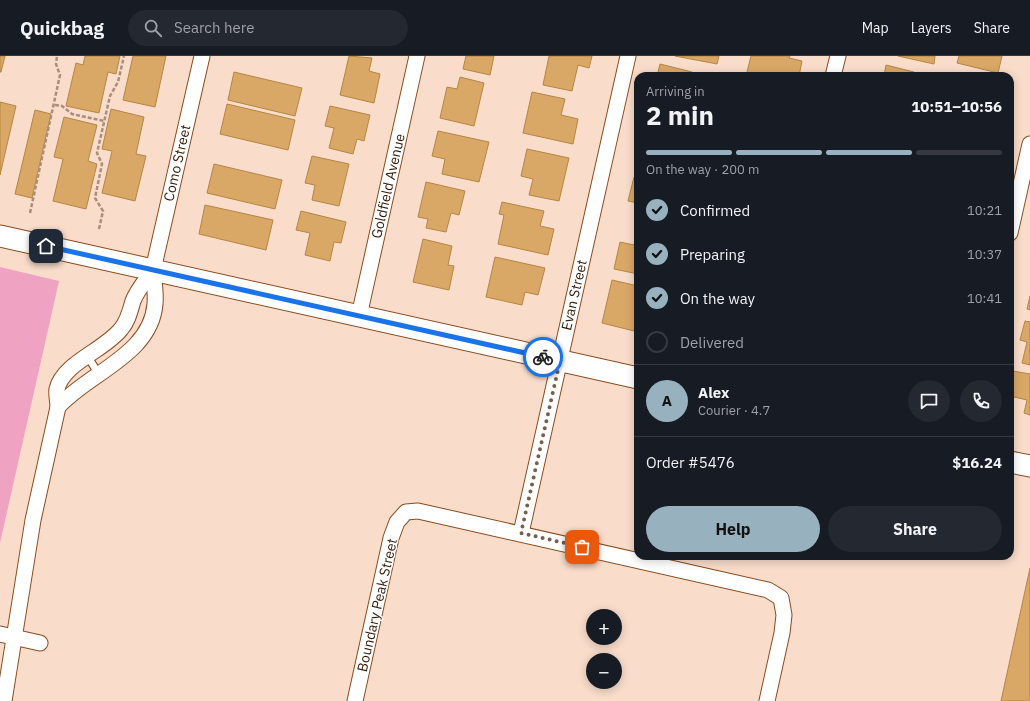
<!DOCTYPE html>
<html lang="en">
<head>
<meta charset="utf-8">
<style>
  body { margin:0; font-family:"IBM Plex Sans",sans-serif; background:#242831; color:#f1f3f6; height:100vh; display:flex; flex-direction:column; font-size:15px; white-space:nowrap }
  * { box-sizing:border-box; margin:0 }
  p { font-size:13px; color:#9ea1a6 }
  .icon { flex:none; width:22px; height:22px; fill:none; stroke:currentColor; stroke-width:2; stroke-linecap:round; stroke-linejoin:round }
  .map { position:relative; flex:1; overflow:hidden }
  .panel { position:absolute; left:634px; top:16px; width:380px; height:488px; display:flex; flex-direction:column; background:#171b24; border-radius:12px; box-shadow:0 2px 10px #0003 }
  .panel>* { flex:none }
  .controls { position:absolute; left:586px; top:553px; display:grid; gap:8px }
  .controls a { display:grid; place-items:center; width:36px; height:36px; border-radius:50%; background:#171b24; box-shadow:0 2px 10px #0003; font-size:20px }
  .pin { position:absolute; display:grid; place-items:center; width:34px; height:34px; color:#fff; margin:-17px; border-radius:8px; box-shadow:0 2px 6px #0006 }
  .courier { position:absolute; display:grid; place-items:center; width:40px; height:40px; margin:-20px; border:3px solid #1a73e8; border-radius:50%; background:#fff; color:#222; box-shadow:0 1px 5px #0007 }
  .overview em { font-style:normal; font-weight:800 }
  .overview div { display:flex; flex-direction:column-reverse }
  .overview { display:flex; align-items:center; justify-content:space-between; height:68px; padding:0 12px }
  h1 { font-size:26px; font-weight:800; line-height:30px }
  .bar { display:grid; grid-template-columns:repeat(4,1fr); gap:6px 4px; align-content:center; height:48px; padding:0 12px }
  .bar i { height:5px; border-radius:3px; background:#363941 }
  .bar .on { background:#97b1bf }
  .bar p { grid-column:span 4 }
  .line { display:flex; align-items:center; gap:10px; padding:0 12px; border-top:1px solid #363941 }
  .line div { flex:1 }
  .round { display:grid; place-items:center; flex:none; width:42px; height:42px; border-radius:21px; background:#242831 }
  ol { padding:0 12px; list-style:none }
  li { display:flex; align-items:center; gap:12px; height:44px }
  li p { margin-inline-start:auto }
  li .icon { padding:4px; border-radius:50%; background:#97b1bf; color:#111; stroke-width:4 }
  li:last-child { color:#9ea1a6 }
  li i { width:22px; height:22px; border:2px solid #363941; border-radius:50% }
  .primary-button { display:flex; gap:8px; margin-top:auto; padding:8px 12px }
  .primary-button a { flex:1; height:46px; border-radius:24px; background:#97b1bf; color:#111; font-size:16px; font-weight:800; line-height:46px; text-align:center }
  .primary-button a+a { background:#242831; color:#f1f3f6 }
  header { display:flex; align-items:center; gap:24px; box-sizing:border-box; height:56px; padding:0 20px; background:#171b24; border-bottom:1px solid #363941 }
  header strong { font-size:19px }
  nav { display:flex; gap:22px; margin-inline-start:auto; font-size:14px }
  .search { width:280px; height:36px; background:#242831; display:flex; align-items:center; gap:10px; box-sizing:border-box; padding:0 14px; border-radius:22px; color:#9ea1a6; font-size:15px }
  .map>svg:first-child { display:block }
  .green { fill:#efa2c2 }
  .building { fill:#d9a866; stroke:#b58543 }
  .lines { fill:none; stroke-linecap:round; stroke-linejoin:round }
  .service-casing { stroke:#8a4c1f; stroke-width:9 }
  .minor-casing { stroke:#8a4c1f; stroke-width:17 }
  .secondary-casing { stroke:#8a4c1f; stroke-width:23 }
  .path { stroke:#aa8e7c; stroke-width:2.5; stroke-dasharray:4 2; stroke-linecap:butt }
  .service { stroke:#fff; stroke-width:7 }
  .minor { stroke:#fff; stroke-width:15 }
  .secondary { stroke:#fff; stroke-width:21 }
  .done { stroke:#795e4c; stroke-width:4; stroke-dasharray:0 7.2 }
  .route { stroke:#1a73e8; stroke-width:5 }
  .labels { text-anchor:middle; stroke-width:3; stroke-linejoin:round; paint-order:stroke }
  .street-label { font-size:14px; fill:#341a08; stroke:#fff }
</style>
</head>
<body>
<header>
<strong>Quickbag</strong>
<div class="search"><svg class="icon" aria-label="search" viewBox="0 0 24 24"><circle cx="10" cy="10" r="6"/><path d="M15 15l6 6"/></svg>Search here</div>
<nav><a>Map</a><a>Layers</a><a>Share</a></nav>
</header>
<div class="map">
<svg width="1030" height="645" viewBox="0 0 1030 645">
  <rect width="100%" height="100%" fill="#f9dcca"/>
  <polygon class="green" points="0,211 59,225 0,487"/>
  <g class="building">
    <polygon points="0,0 5,0 1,16 0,16"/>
    <polygon points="85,0 120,0 116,18 108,16 99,57 66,50 76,7 83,9"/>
    <polygon points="133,0 166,0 155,51 123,44"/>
    <polygon points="349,0 372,2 369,15 380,18 374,47 340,39"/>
    <polygon points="466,0 494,0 490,19 463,13"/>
    <polygon points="549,0 592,0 589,12 578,9 572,35 543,29"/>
    <polygon points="675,0 719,0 717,8"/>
    <polygon points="751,0 790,0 789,2 802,5 799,20 746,20"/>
    <polygon points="898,0 935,0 934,8"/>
    <polygon points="959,0 1002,0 998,17 957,7"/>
    <polygon points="660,8 692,16 691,20 657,20"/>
    <polygon points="886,9 914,16 913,20 884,20"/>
    <polygon points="234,16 302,32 295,60 228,44"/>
    <polygon points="460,21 484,27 474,70 440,62 447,31 457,33"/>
    <polygon points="532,36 565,43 561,59 578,63 573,88 523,77"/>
    <polygon points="0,46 16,50 0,119"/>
    <polygon points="227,48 295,64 288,94 220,78"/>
    <polygon points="330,50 370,59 364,85 357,83 353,98 329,92 334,72 325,70"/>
    <polygon points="111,53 144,61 136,98 146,100 135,145 102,137 112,95 102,93"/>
    <polygon points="35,54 51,58 32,142 15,138"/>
    <polygon points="64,61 97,69 88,105 97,108 86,153 53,145 63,103 54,101"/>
    <polygon points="438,75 489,86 479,126 442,118 445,103 432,100"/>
    <polygon points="527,93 569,102 559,145 529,139 533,123 521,120"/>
    <polygon points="312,100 349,108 339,150 312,144 315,129 305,127"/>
    <polygon points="214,108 282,124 275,153 207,137"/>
    <polygon points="634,121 638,122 638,147 628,145"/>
    <polygon points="426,126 465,135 459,159 451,157 446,176 426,172 428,163 418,161"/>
    <polygon points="502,146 544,155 540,170 554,173 548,199 498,188 504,159 499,158"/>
    <polygon points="205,149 273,164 266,194 199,178"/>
    <polygon points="301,155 346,166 341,187 334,186 330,205 305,199 310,177 296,174"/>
    <polygon points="637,175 638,218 614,213 620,186 634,189"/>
    <polygon points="423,183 452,190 448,209 454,210 449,234 413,226"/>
    <polygon points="495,201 545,212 538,239 525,236 522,249 486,241"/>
    <polygon points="612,224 638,230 638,258 634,275 602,267"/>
    <polygon points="1030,240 1030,254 1027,253"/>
    <polygon points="1025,265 1030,266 1030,309 1022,307 1027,286 1020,284"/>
    <polygon points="1013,315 1030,318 1030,359 1024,357 1027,344 1010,340"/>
    <polygon points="1030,512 1030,645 1001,645"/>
  </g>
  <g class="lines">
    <defs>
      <polyline id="service" points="88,301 98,317"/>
      <g id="minor">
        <polyline points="833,20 838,0"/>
        <polyline points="1010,177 1030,88"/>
        <polyline points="359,260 417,0"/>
        <path d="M58 351C88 317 151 299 155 248 156 237 154 225 153 214L202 0"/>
        <polyline points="521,477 628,0"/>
        <polyline points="0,578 40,587"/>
        <path d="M4 645 33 464 58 351C58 345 56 339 57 333 63 307 105 294 121 273 128 265 130 255 133 245 137 234 147 223 153 214"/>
        <polyline points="355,645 391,482 397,466 406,456 418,455 768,534 781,542 784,559 782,577 767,645"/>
      </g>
      <g id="secondary">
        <polyline points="0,180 638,322"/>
        <polyline points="1010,406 1030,410"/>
      </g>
    </defs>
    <use href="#service" class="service-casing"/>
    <use href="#minor" class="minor-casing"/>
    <use href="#secondary" class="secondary-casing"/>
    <g class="path">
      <polyline points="55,49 62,50 72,58 104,65"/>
      <polyline points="30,157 60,19 56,8 57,0"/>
      <polyline points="99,173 103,155 95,142 102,108 97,97 110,40 118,26 124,0"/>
    </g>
    <use href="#service" class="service"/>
    <use href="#minor" class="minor"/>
    <use href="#secondary" class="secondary"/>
  </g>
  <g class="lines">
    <polyline class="done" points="543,301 560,305 521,477 582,491"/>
    <polyline class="route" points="46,190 543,301"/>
  </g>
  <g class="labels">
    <g class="street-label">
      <text transform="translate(177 107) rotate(-77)" y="5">Como Street</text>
      <text transform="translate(388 130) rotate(-77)" y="5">Goldfield Avenue</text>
      <text transform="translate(574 239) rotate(-77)" y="5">Evan Street</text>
      <text transform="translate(377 549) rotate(-77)" y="5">Boundary Peak Street</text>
    </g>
  </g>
</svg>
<div class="controls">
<a>+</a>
<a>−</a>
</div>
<div class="pin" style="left:582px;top:491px;background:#ea580c"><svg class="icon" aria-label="bag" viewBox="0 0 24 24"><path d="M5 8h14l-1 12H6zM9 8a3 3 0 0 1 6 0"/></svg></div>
<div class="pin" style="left:46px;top:190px;background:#1f2937"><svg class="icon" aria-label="home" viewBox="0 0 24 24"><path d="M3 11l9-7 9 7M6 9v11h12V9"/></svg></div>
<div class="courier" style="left:543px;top:301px"><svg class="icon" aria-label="bike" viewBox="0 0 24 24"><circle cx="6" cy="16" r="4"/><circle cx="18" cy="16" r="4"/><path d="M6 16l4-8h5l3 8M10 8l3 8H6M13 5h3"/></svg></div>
<section class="panel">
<div class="overview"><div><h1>2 min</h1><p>Arriving in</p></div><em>10:51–10:56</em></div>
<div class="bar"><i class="on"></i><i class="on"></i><i class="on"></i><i></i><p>On the way · 200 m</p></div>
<ol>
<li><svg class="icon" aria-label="check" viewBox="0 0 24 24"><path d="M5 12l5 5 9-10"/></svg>Confirmed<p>10:21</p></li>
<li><svg class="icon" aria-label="check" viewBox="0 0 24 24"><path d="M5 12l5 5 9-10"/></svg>Preparing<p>10:37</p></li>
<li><svg class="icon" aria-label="check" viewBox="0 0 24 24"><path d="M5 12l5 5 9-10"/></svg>On the way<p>10:41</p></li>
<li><i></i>Delivered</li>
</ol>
<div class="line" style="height:72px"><b class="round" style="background:#97b1bf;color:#111">A</b><div><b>Alex</b><p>Courier · 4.7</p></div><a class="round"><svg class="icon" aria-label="chat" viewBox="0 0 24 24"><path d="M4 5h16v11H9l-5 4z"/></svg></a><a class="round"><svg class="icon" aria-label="phone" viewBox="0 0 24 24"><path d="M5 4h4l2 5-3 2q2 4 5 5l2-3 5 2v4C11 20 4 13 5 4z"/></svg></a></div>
<div class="line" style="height:52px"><div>Order #5476</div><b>$16.24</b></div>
<div class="primary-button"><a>Help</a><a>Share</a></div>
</section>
</div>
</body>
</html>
